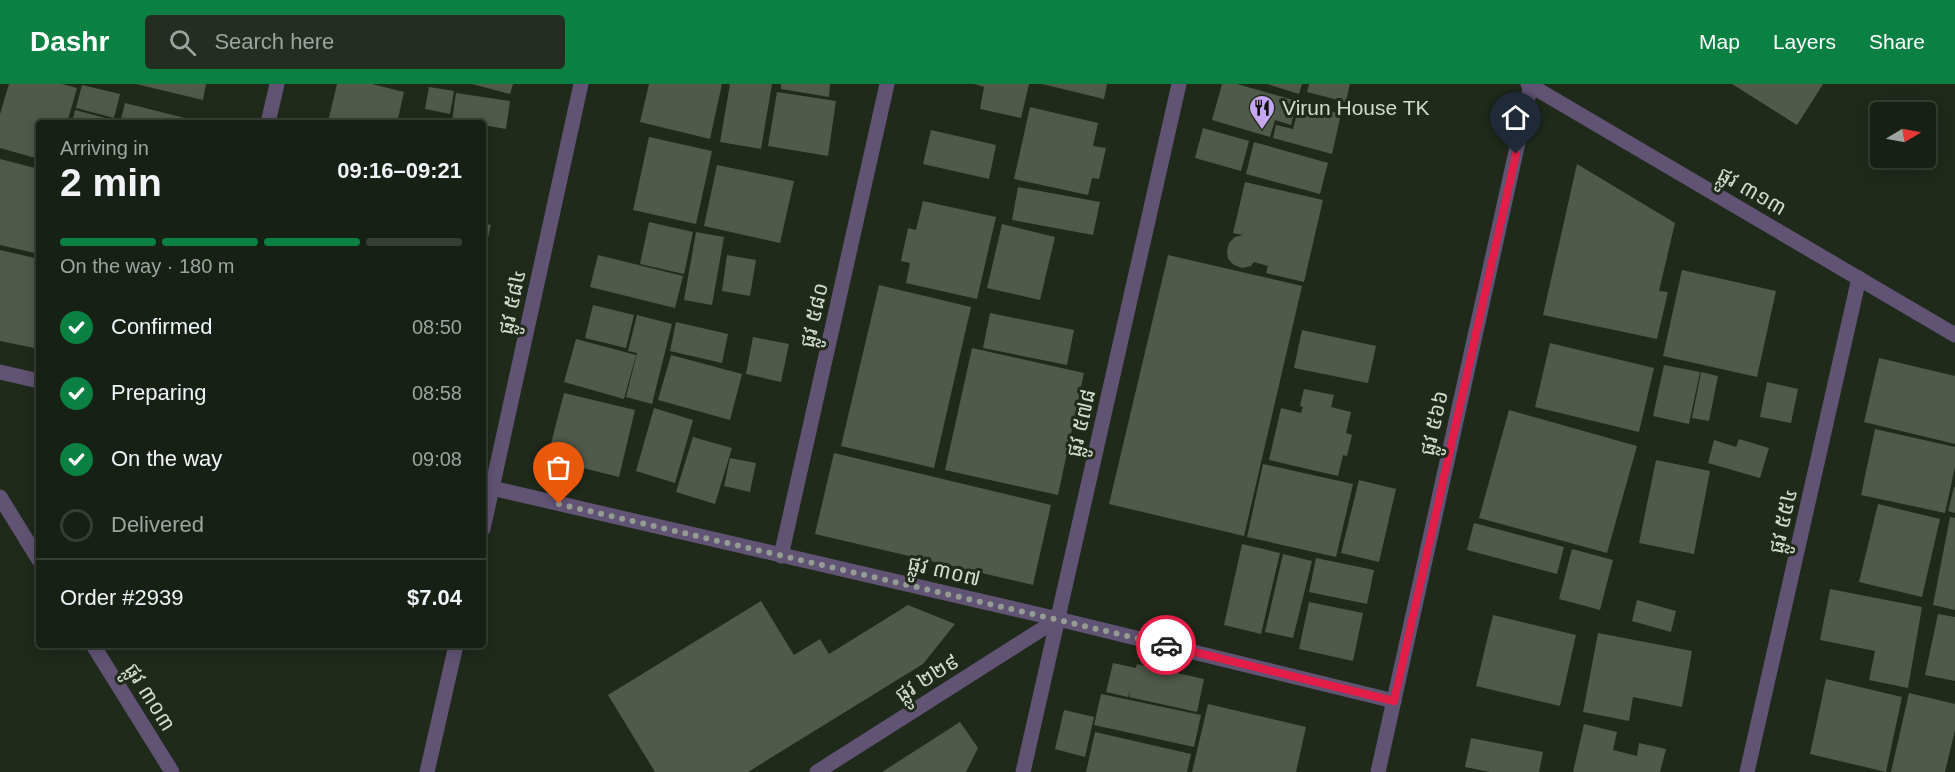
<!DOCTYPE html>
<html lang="en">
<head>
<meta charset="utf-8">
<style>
  body { margin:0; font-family:Arial,"Noto Sans Khmer",sans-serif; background:#242d22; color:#f1f3f6; height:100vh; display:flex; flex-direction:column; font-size:22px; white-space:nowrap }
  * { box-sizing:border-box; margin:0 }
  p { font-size:20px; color:#9ea3a0 }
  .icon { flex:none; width:33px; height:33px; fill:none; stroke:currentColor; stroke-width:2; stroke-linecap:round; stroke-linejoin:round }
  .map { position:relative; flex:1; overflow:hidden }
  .sheet { position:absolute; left:36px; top:36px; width:450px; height:528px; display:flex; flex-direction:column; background:#172014; border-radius:6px; box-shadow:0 3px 15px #0003,0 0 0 2px #363e34 }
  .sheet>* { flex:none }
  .needle { width:39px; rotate:80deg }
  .buttons { position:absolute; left:1870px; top:18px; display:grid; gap:12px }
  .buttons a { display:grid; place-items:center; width:66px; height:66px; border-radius:6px; background:#172014; box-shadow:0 3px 15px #0003,0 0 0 2px #363e34; font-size:30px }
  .pin { position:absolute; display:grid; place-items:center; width:51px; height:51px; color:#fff; margin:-62px -26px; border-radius:50% 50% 50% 0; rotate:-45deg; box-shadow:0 0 6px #0007 }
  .pin .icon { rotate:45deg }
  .courier { position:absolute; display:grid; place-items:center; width:60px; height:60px; margin:-30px; border:4px solid #e11d48; border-radius:50%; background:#fff; color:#222; box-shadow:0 2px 8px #0007 }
  .overview em { font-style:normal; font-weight:700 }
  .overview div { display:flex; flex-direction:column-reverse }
  .overview { display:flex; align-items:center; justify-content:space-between; height:102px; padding:0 24px }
  h1 { font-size:39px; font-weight:700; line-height:45px }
  .bar { display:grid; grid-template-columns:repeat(4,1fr); gap:9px 6px; align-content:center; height:72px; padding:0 24px }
  .bar i { height:8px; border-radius:4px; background:#363e34 }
  .bar .on { background:#0b8043 }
  .bar p { grid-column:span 4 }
  .line { display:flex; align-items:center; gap:15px; padding:0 24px; border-top:2px solid #363e34 }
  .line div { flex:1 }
  ol { padding:0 24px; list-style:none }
  li { display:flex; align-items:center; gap:18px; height:66px }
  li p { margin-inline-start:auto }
  li .icon { padding:6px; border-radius:50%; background:#0b8043; color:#fff; stroke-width:4 }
  li:last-child { color:#9ea3a0 }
  li i { width:33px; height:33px; border:3px solid #363e34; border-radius:50% }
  header { display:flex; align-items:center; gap:36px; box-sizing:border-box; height:84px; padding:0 30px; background:#0b8043; color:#fff }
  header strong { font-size:28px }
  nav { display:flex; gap:33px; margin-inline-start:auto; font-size:21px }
  .search { width:420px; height:54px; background:#242d22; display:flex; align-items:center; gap:15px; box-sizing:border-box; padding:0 21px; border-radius:6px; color:#9ea3a0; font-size:22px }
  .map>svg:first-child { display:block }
  .building { fill:#4f5a4a }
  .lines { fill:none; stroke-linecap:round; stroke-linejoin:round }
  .minor { stroke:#615373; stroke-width:15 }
  .tertiary { stroke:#615373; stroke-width:15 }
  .done { stroke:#949c91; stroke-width:6; stroke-dasharray:0 10.8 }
  .route { stroke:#e11d48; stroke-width:8 }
  .labels { text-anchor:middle; stroke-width:6; stroke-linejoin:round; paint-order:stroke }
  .poi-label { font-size:21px; fill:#d3dad0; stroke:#1f2a1b; text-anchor:start }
  .street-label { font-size:21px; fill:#d3dad0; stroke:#1f2a1b }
</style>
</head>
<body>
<header>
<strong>Dashr</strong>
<div class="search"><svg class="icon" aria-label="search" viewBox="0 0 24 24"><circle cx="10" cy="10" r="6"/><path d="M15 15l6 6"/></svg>Search here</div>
<nav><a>Map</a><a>Layers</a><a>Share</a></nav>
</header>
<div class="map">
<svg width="1955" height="688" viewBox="0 0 1955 688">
  <rect width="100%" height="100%" fill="#1f2a1b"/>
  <g class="building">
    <polygon points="9,0 62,0 77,4 67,39 39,39 39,75 0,64 0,30"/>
    <polygon points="136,0 206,0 203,16"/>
    <polygon points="337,0 372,0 404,8 397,39 328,38"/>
    <polygon points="472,0 513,0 510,10"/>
    <polygon points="649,0 722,0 710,55 640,38"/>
    <polygon points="730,0 772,0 761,65 720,58"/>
    <polygon points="781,0 830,0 829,13 781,5"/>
    <polygon points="974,0 1029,0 1021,34 980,25 984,3"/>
    <polygon points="1042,0 1107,0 1104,15"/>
    <polygon points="1222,0 1237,0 1297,17 1291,41 1275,36 1270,53 1212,36"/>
    <polygon points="1267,0 1302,0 1299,10"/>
    <polygon points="1309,0 1350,0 1346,18 1307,8"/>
    <polygon points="1732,0 1823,0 1797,41"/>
    <polygon points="82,1 120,10 114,34 76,24"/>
    <polygon points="429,3 454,7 450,30 425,25"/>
    <polygon points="777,8 836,17 828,72 768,62"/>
    <polygon points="456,9 510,17 506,45 483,41 483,39 452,37"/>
    <polygon points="125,19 193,36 193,39 120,39"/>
    <polygon points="1300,19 1341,30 1332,70 1273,54 1276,41 1293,45"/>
    <polygon points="1030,23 1098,39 1093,62 1106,64 1099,95 1092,94 1088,111 1014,95"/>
    <polygon points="75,26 109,35 108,39 72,39"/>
    <polygon points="1203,44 1249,57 1241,87 1195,74"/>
    <polygon points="931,46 996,61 989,95 923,80"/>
    <polygon points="649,53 712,67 696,140 633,126"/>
    <polygon points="1254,58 1328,79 1320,110 1246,90"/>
    <polygon points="0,75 39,85 39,170 0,161"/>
    <polygon points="1577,80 1675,139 1659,207 1668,208 1657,255 1543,231"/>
    <polygon points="717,81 794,97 780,159 704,142"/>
    <polygon points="1245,98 1323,116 1304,198 1266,189 1268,182 1254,178 1251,182 1242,184 1234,181 1228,175 1227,167 1229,159 1235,153 1243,151 1233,149"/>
    <polygon points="1018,103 1100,118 1093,151 1012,136"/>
    <polygon points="923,117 996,133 977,215 906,199 910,179 901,177 908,144 916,146"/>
    <polygon points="649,138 693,148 684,190 640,180"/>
    <polygon points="483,139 491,141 484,170 483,169"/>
    <polygon points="1002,140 1055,153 1040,216 987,204"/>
    <polygon points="696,148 724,153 712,221 684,216"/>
    <polygon points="0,166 39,175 39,265 0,257"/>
    <polygon points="598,171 683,192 675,224 590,203"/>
    <polygon points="727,171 756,176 750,212 722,207"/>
    <polygon points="1168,171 1302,202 1244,452 1109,420"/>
    <polygon points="1682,186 1776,207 1757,293 1663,272"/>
    <polygon points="879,201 971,223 934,384 841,362"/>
    <polygon points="593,221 634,231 626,264 585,254"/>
    <polygon points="990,229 1074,246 1067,281 983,264"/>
    <polygon points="637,231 672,240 652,320 626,313 637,269 628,267"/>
    <polygon points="676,238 728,250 722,279 670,267"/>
    <polygon points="1302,246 1376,262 1368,299 1294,284"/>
    <polygon points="753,253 789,260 781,298 746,290"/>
    <polygon points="576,255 636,271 624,315 564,298"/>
    <polygon points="1550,259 1654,284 1639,348 1535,323"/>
    <polygon points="972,264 1084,289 1058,411 945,386"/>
    <polygon points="671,271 742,290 730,336 658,316"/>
    <polygon points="1879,274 1955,292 1955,360 1864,338"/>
    <polygon points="1664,281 1700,288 1689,340 1653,332"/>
    <polygon points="1701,288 1718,292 1709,337 1692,334"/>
    <polygon points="1767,298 1798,305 1791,339 1760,333"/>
    <polygon points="1304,305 1334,311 1331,323 1351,328 1346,349 1352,351 1347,372 1343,371 1338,392 1269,376 1281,324 1301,329 1303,323 1300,322"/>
    <polygon points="564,309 635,326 619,393 547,375"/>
    <polygon points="654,324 693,336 675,399 636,387"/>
    <polygon points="1509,326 1637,362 1607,469 1479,434"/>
    <polygon points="1875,345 1955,363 1955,383 1945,429 1861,411"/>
    <polygon points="693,353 732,364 715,420 676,408"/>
    <polygon points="1739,355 1769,364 1760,394 1708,379 1714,356 1736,363"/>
    <polygon points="834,369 1051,421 1033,501 815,450"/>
    <polygon points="730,374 756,379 750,408 724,402"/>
    <polygon points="1656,376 1710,387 1694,470 1639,459"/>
    <polygon points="1263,380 1353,400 1336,473 1247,453"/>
    <polygon points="1359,396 1396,405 1379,478 1341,469"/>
    <polygon points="1954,403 1955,403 1955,429 1948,427"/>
    <polygon points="1878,420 1940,435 1922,513 1859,498"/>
    <polygon points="1950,433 1955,434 1955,526 1933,521"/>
    <polygon points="1474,439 1564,463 1557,490 1467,466"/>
    <polygon points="1242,460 1280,469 1261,550 1224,541"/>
    <polygon points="1572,465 1613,476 1600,526 1559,515"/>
    <polygon points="1283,470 1312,477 1293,554 1265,548"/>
    <polygon points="1316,474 1374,486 1367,520 1309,508"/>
    <polygon points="1830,505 1922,523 1908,604 1869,596 1875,567 1820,556"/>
    <polygon points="1637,516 1676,527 1671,548 1632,537"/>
    <polygon points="761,517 794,571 820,555 829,570 908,521 955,540 923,580 748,688 655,688 608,611"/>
    <polygon points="1309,518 1363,529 1353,577 1299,565"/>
    <polygon points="1938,530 1955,533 1955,597 1925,591"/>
    <polygon points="1493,531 1576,551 1560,622 1476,602"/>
    <polygon points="1598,549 1692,567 1682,623 1633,613 1629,637 1583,628"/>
    <polygon points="1113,579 1136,584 1137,580 1204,595 1197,628 1129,613 1130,606 1128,613 1106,608"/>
    <polygon points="1826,595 1902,613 1886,688 1810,670"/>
    <polygon points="1909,609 1955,620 1955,646 1945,688 1891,688"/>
    <polygon points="1101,610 1201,631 1194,663 1094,641"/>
    <polygon points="1208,620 1306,643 1296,688 1192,688"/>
    <polygon points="1064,626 1094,633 1085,673 1055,665"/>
    <polygon points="960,638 978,664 966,688 882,688"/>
    <polygon points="1584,640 1617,648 1613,666 1637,672 1639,659 1666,665 1660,688 1573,688"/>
    <polygon points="1095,648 1191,670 1187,688 1086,688"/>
    <polygon points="1471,654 1543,668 1539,688 1490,688 1465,683"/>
  </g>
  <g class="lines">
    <g class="minor">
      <polyline points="1528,0 1955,251"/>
      <polyline points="268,39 277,0"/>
      <polyline points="0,288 39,297"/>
      <polyline points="483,402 1058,535 1394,617"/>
      <polyline points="0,413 39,476"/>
      <polyline points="483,445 581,0"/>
      <polyline points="781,472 887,0"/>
      <polyline points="93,561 172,688"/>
      <polyline points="427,688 456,561"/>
      <polyline points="817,688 1058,535"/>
      <polyline points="1023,688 1179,0"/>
      <polyline points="1747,688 1859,194"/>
    </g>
    <polyline class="tertiary" points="1378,688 1531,0"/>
  </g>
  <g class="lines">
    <polyline class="done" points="559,420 1166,561"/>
    <polyline class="route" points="1166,561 1394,617 1516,70"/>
  </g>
  <defs>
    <symbol id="restaurant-pin" viewBox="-11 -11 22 30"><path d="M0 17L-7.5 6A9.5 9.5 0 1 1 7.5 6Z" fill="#c6a6f0" stroke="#1f2a1b"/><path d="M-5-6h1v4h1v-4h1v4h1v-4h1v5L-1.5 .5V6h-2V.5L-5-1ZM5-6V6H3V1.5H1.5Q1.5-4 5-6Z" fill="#111"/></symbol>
  </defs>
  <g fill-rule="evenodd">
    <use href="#restaurant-pin" x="1247" y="9" width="30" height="40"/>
  </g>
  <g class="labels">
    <g class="poi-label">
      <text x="1282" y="31">Virun House TK</text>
    </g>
    <g class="street-label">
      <text transform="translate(1752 107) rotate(30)" y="7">ផ្លូវ ៣១៣</text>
      <text transform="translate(512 218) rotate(-78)" y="7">ផ្លូវ ៥៨៤</text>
      <text transform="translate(814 231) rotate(-77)" y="7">ផ្លូវ ៥៨០</text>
      <text transform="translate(1081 339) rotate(-77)" y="7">ផ្លូវ ៥៧៨</text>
      <text transform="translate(1434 339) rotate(-77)" y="7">ផ្លូវ ៥៦៦</text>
      <text transform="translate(1783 437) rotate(-77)" y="7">ផ្លូវ ៥៥៤</text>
      <text transform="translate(944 487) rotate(13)" y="7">ផ្លូវ ៣០៧</text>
      <text transform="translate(927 594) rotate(-32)" y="7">ផ្លូវ ២២៩</text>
      <text transform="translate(150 613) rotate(58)" y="7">ផ្លូវ ៣០៣</text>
    </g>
  </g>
</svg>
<div class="buttons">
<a><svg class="needle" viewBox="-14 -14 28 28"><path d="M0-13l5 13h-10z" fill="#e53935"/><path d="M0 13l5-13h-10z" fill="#9ea3a0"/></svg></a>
</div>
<div class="pin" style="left:559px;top:420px;background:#ea580c"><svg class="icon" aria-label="bag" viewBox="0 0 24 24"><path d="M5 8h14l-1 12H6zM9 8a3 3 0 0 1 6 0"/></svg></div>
<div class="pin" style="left:1516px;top:70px;background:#1f2937"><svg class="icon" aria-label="home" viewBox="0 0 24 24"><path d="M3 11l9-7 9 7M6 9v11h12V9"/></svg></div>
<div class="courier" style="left:1166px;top:561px"><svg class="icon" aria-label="car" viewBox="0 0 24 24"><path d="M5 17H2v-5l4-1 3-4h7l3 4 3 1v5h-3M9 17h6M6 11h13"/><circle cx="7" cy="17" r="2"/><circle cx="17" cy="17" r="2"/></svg></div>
<section class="sheet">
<div class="overview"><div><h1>2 min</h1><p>Arriving in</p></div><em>09:16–09:21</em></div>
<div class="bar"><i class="on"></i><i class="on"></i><i class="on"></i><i></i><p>On the way · 180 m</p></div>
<ol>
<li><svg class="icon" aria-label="check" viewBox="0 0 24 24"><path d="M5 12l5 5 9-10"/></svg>Confirmed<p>08:50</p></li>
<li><svg class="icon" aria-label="check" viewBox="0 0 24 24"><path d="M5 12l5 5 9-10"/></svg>Preparing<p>08:58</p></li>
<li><svg class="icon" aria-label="check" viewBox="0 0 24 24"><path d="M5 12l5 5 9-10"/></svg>On the way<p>09:08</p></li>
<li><i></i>Delivered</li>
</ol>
<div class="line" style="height:78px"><div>Order #2939</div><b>$7.04</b></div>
</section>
</div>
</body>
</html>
